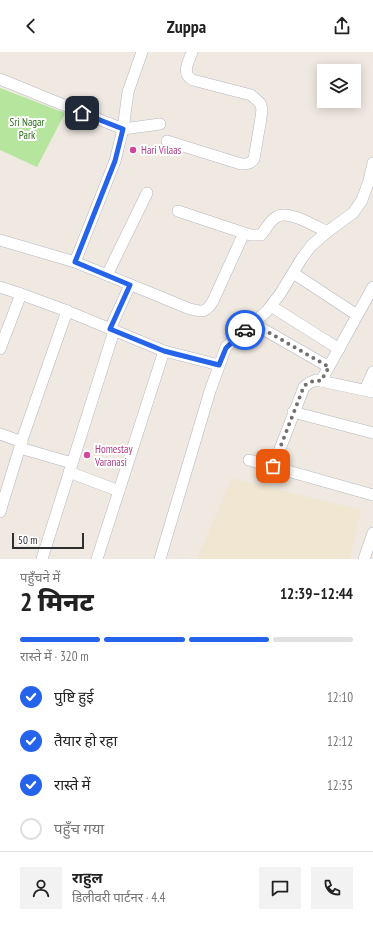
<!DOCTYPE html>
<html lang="hi">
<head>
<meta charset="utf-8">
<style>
  body { margin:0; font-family:"PT Sans Narrow","Noto Sans Devanagari",sans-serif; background:#f2f2f2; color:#222; height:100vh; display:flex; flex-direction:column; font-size:15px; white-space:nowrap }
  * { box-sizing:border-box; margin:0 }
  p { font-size:13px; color:#767676 }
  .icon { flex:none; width:22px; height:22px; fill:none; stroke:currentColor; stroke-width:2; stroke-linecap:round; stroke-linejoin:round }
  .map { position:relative; height:507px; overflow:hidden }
  .side { display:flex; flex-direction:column; background:#fff; flex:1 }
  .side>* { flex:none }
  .tools { position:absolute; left:317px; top:12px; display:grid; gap:8px }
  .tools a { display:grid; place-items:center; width:44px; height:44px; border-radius:0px; background:#fff; box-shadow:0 2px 10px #0003; font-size:20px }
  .scale { position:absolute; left:12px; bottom:10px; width:72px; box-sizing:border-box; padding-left:4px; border:2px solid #2e2e2e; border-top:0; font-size:11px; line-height:14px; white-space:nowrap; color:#2e2e2e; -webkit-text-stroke:3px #fff; paint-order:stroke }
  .pin { position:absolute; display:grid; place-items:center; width:34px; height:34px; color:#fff; margin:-17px; border-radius:8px; box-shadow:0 2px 6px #0006 }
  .courier { position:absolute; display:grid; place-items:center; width:40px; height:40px; margin:-20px; border:3px solid #2563eb; border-radius:50%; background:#fff; color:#222; box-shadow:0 1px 5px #0007 }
  .head em { font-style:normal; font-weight:800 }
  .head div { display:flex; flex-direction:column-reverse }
  .head { display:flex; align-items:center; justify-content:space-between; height:68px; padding:0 20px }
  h1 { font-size:26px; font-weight:800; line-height:30px }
  .bar { display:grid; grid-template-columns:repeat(4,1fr); gap:6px 4px; align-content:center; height:48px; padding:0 20px }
  .bar i { height:5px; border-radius:3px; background:#e0e0e0 }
  .bar .on { background:#2563eb }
  .bar p { grid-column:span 4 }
  .line { display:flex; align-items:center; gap:10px; padding:0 20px; border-top:1px solid #e0e0e0 }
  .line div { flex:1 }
  .round { display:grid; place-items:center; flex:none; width:42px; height:42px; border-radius:0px; background:#f2f2f2 }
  ol { padding:0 20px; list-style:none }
  li { display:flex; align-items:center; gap:12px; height:44px }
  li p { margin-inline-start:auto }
  li .icon { padding:4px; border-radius:50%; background:#2563eb; color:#fff; stroke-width:4 }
  li:last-child { color:#767676 }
  li i { width:22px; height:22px; border:2px solid #e0e0e0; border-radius:50% }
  header { display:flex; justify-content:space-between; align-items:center; height:52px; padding:0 20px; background:#fff; font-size:18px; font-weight:800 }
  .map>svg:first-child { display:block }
  .education { fill:#f0e6d1 }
  .green { fill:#b6e59e }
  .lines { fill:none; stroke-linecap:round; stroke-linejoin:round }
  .minor-casing { stroke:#b4b7c1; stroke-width:12 }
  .minor { stroke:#fff; stroke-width:11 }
  .done { stroke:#726f6d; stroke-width:4; stroke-dasharray:0 7.2 }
  .route { stroke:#2563eb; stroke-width:5 }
  .hotel-dot { fill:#d1479c; stroke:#fff; stroke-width:1.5 }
  .labels { text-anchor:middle; stroke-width:4; stroke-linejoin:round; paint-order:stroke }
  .park-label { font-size:11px; fill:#2c6e1b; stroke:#fff }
  .hotel-label { font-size:11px; fill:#b23c85; stroke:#fff; text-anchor:start }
</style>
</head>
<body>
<header><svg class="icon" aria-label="back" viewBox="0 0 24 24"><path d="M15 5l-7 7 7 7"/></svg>Zuppa<svg class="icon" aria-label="share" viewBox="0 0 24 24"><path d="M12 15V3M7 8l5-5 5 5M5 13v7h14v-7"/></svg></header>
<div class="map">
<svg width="373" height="507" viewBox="0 0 373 507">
  <rect width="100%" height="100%" fill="#efe9e1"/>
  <polygon class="education" points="232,426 361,458 350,507 197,507"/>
  <polygon class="green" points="0,36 65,61 37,115 0,98"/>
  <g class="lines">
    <defs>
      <g id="minor">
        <polyline points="142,0 128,40 123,77 160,72"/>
        <polyline points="0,27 123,77 115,109 75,210"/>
        <path d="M167 89 241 112C247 112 250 112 254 107L261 66 262 57 260 51 251 43 193 28C181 22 188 11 192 0"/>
        <path d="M244 181 251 183H261C266 177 269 170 275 166 286 156 315 174 327 180"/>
        <path d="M0 188 75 210 190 257C202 260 206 261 213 249L244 181 178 159"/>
        <polyline points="293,221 357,263"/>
        <polyline points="107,223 147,141"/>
        <polyline points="0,235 21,242"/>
        <polyline points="271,254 339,297"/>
        <polyline points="254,272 329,315"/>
        <polyline points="110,277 130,233"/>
        <polyline points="0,297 21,242 67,259 164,299 219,313"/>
        <polyline points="321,329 373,235"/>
        <polyline points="365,338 373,320"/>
        <polyline points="293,360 373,381"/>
        <polyline points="0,382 22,390"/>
        <polyline points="20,396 72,411"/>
        <polyline points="249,408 373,443"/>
        <polyline points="273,415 304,335 309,331 316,328 373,340"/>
        <polyline points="69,420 119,439"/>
        <polyline points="0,460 23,385 67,259"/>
        <polyline points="42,507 114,279"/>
        <polyline points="97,507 164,299"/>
        <polyline points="160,507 210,339 226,295 267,259 280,242 302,206 311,194 327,180 353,161 362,148 369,129 373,111"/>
        <polyline points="364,507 373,481"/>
      </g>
    </defs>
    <use href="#minor" class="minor-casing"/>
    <use href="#minor" class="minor"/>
  </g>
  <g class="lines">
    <path class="done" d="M245 278 254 272 329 315 321 329C314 328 309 330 304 334L273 414"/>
    <polyline class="route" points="82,61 123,77 115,109 75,210 130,233 110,277 164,299 219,313 226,296 245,278"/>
  </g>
  <g class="hotel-dot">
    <circle cx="133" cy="98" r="4"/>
    <circle cx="87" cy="403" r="4"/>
  </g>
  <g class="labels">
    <g class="park-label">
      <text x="27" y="74">Sri Nagar<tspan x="27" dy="13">Park</tspan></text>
    </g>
    <g class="hotel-label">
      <text x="141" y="102">Hari Vilaas</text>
      <text x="95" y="401">Homestay<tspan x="95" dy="13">Varanasi</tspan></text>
    </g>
  </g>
</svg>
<div class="tools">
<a><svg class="icon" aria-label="layers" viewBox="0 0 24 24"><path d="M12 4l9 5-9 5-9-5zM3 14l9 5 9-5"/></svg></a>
</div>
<div class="scale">50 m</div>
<div class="pin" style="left:273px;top:414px;background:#ea580c"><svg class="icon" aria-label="bag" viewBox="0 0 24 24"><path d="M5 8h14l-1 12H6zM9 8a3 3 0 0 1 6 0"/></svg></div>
<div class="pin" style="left:82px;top:61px;background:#1f2937"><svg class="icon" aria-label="home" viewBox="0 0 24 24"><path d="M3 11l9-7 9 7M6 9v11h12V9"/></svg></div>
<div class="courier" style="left:245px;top:278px"><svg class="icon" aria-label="car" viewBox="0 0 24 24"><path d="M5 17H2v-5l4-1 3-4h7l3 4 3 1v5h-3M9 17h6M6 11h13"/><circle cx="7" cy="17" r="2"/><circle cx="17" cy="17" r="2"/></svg></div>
</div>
<section class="side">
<div class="head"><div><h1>2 मिनट</h1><p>पहुँचने में</p></div><em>12:39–12:44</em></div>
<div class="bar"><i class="on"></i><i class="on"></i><i class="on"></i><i></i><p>रास्ते में · 320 m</p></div>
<ol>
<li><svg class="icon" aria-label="check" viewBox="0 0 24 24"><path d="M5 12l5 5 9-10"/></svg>पुष्टि हुई<p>12:10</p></li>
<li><svg class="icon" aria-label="check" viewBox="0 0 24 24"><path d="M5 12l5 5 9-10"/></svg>तैयार हो रहा<p>12:12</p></li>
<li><svg class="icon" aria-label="check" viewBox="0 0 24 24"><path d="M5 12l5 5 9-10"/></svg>रास्ते में<p>12:35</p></li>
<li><i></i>पहुँच गया</li>
</ol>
<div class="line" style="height:72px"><a class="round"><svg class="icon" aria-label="person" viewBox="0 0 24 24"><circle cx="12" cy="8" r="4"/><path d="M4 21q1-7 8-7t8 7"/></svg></a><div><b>राहुल</b><p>डिलीवरी पार्टनर · 4.4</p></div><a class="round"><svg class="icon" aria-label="chat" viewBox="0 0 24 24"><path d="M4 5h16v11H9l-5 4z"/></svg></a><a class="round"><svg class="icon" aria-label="phone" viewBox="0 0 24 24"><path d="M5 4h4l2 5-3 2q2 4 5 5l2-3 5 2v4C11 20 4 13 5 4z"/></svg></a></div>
</section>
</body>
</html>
